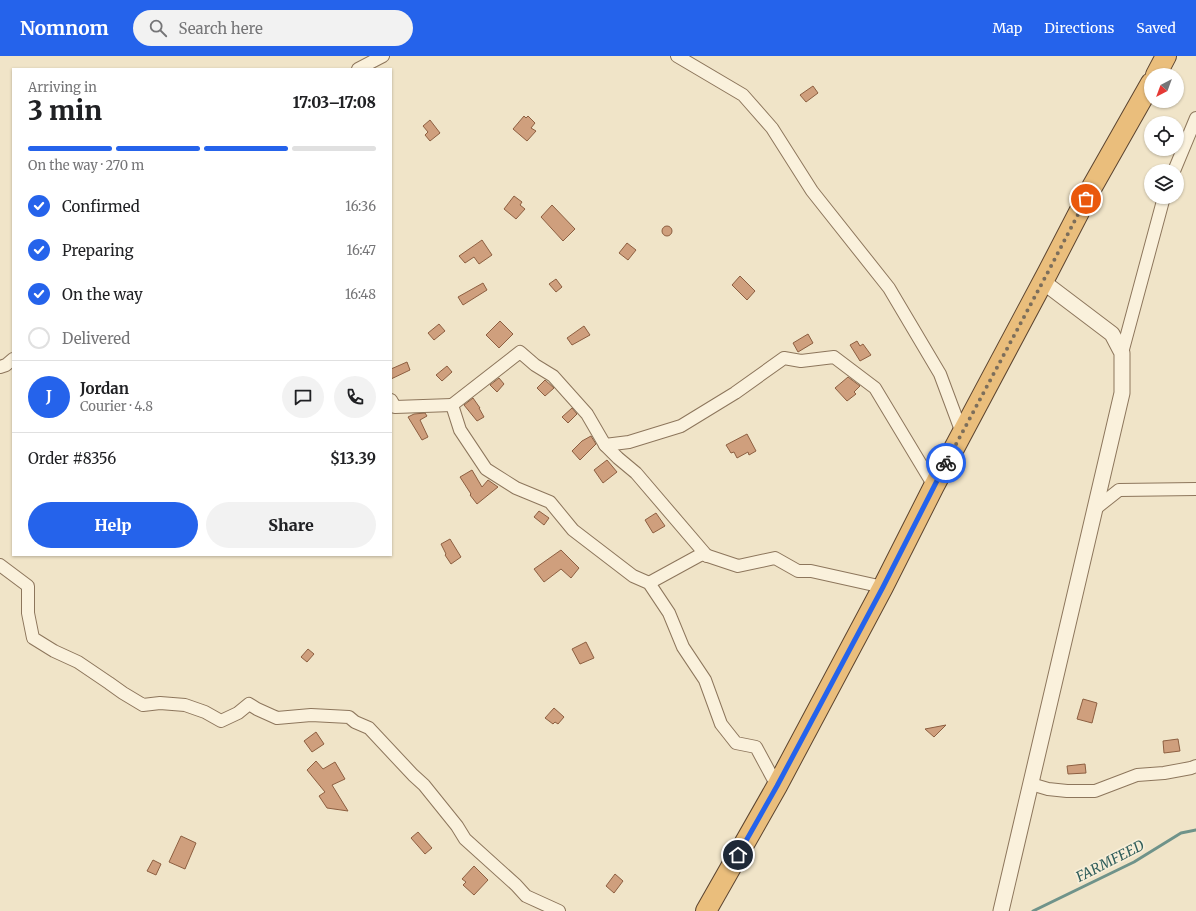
<!DOCTYPE html>
<html lang="en">
<head>
<meta charset="utf-8">
<style>
  body { margin:0; font-family:Merriweather,serif; background:#f2f2f2; color:#202124; height:100vh; display:flex; flex-direction:column; font-size:15px; white-space:nowrap }
  * { box-sizing:border-box; margin:0 }
  p { font-size:13px; color:#757577 }
  .icon { flex:none; width:22px; height:22px; fill:none; stroke:currentColor; stroke-width:2; stroke-linecap:round; stroke-linejoin:round }
  .map { position:relative; flex:1; overflow:hidden }
  .drawer { position:absolute; left:12px; top:12px; width:380px; height:488px; display:flex; flex-direction:column; background:#fff; border-radius:0px; box-shadow:0 1px 3px #0004 }
  .drawer>* { flex:none }
  .needle { width:26px; rotate:221deg }
  .controls { position:absolute; left:1144px; top:12px; display:grid; gap:8px }
  .controls a { display:grid; place-items:center; width:40px; height:40px; border-radius:50%; background:#fff; box-shadow:0 1px 3px #0004; font-size:20px }
  .pin { position:absolute; display:grid; place-items:center; width:34px; height:34px; color:#fff; margin:-17px; border:2px solid #fff; border-radius:50%; box-shadow:0 1px 4px #0007 }
  .courier { position:absolute; display:grid; place-items:center; width:40px; height:40px; margin:-20px; border:3px solid #2563eb; border-radius:50%; background:#fff; color:#222; box-shadow:0 1px 5px #0007 }
  .head em { font-style:normal; font-weight:800 }
  .head div { display:flex; flex-direction:column-reverse }
  .head { display:flex; align-items:center; justify-content:space-between; height:68px; padding:0 16px }
  h1 { font-size:26px; font-weight:800; line-height:30px }
  .bar { display:grid; grid-template-columns:repeat(4,1fr); gap:6px 4px; align-content:center; height:48px; padding:0 16px }
  .bar i { height:5px; border-radius:3px; background:#e0e0e0 }
  .bar .current { background:#2563eb }
  .bar p { grid-column:span 4 }
  .line { display:flex; align-items:center; gap:10px; padding:0 16px; border-top:1px solid #e0e0e0 }
  .line div { flex:1 }
  .round { display:grid; place-items:center; flex:none; width:42px; height:42px; border-radius:21px; background:#f2f2f2 }
  ol { padding:0 16px; list-style:none }
  li { display:flex; align-items:center; gap:12px; height:44px }
  li p { margin-inline-start:auto }
  li .icon { padding:4px; border-radius:50%; background:#2563eb; color:#fff; stroke-width:4 }
  li:last-child { color:#757577 }
  li i { width:22px; height:22px; border:2px solid #e0e0e0; border-radius:50% }
  .primary-button { display:flex; gap:8px; margin-top:auto; padding:8px 16px }
  .primary-button a { flex:1; height:46px; border-radius:24px; background:#2563eb; color:#fff; font-size:16px; font-weight:800; line-height:46px; text-align:center }
  .primary-button a+a { background:#f2f2f2; color:#202124 }
  header { display:flex; align-items:center; gap:24px; box-sizing:border-box; height:56px; padding:0 20px; background:#2563eb; color:#fff }
  header strong { font-size:19px }
  nav { display:flex; gap:22px; margin-inline-start:auto; font-size:14px }
  .search { width:280px; height:36px; background:#f2f2f2; display:flex; align-items:center; gap:10px; box-sizing:border-box; padding:0 14px; border-radius:22px; color:#757577; font-size:15px }
  .map>svg:first-child { display:block }
  .lines { fill:none; stroke-linecap:round; stroke-linejoin:round }
  .stream { stroke:#6f938a; stroke-width:3 }
  .building { fill:#cf9f7d; stroke:#8d5f41 }
  .minor-casing { stroke:#8d765c; stroke-width:14 }
  .tertiary-casing { stroke:#8d765c; stroke-width:17 }
  .trunk-casing { stroke:#5b4430; stroke-width:22 }
  .minor { stroke:#faf1dc; stroke-width:12 }
  .tertiary { stroke:#faf1dc; stroke-width:15 }
  .trunk { stroke:#eabe7c; stroke-width:20 }
  .done { stroke:#7c6e5b; stroke-width:4; stroke-dasharray:0 7.2 }
  .route { stroke:#2563eb; stroke-width:5 }
  .labels { text-anchor:middle; stroke-width:3.5; stroke-linejoin:round; paint-order:stroke }
  .water-label { font-size:14px; font-style:italic; fill:#2f5d5a; stroke:#f7eed8 }
</style>
</head>
<body>
<header>
<strong>Nomnom</strong>
<div class="search"><svg class="icon" aria-label="search" viewBox="0 0 24 24"><circle cx="10" cy="10" r="6"/><path d="M15 15l6 6"/></svg>Search here</div>
<nav><a>Map</a><a>Directions</a><a>Saved</a></nav>
</header>
<div class="map">
<svg width="1196" height="855" viewBox="0 0 1196 855">
  <rect width="100%" height="100%" fill="#f0e4c8"/>
  <g class="lines">
    <polyline class="stream" points="1033,855 1134,806 1181,777 1196,774"/>
  </g>
  <g class="building">
    <polygon points="813,30 818,37 806,46 800,39"/>
    <polygon points="524,60 526,62 528,60 535,67 531,72 536,75 527,85 513,73"/>
    <polygon points="430,64 440,77 430,85 425,79 428,76 423,70"/>
    <polygon points="514,140 522,146 520,149 525,153 516,163 504,153"/>
    <polygon points="552,149 575,173 563,185 541,161"/>
    <circle cx="667" cy="175" r="5"/>
    <polygon points="482,184 492,199 479,208 474,201 465,207 459,200"/>
    <polygon points="627,187 636,194 628,204 619,197"/>
    <polygon points="740,220 755,235 747,244 732,229"/>
    <polygon points="556,223 562,231 556,236 549,228"/>
    <polygon points="483,227 487,234 463,249 458,241"/>
    <polygon points="500,265 513,278 499,292 486,279"/>
    <polygon points="439,268 445,275 434,284 428,277"/>
    <polygon points="584,270 590,279 572,289 567,282"/>
    <polygon points="808,278 813,287 798,296 793,287"/>
    <polygon points="857,285 860,290 863,288 871,299 860,305 850,289"/>
    <polygon points="407,306 410,314 391,323 391,313"/>
    <polygon points="447,310 452,316 442,325 436,319"/>
    <polygon points="848,321 860,330 854,336 856,338 847,345 835,332"/>
    <polygon points="499,322 504,328 497,336 490,329"/>
    <polygon points="545,324 554,332 545,340 537,332"/>
    <polygon points="473,342 480,352 479,352 484,361 477,365 464,349"/>
    <polygon points="572,352 577,358 568,367 562,361"/>
    <polygon points="425,357 427,360 420,364 428,381 422,384 408,361 414,358"/>
    <polygon points="747,378 756,395 749,399 748,396 737,402 734,396 731,397 726,389"/>
    <polygon points="591,380 596,388 580,404 572,395 582,385"/>
    <polygon points="607,404 617,416 603,427 594,414"/>
    <polygon points="472,414 482,431 488,424 498,431 477,448 470,439 471,438 460,421"/>
    <polygon points="539,455 549,462 544,469 534,461"/>
    <polygon points="656,457 665,470 653,477 645,464"/>
    <polygon points="450,483 461,501 451,508 445,499 446,498 441,488"/>
    <polygon points="561,494 579,512 571,522 561,513 544,526 534,513"/>
    <polygon points="586,586 594,602 580,608 572,593"/>
    <polygon points="308,593 314,598 307,606 301,601"/>
    <polygon points="1083,643 1097,647 1092,667 1077,663"/>
    <polygon points="554,652 564,661 558,668 555,666 553,668 545,662"/>
    <polygon points="946,669 934,681 925,673"/>
    <polygon points="316,676 324,688 312,696 304,685"/>
    <polygon points="1178,683 1180,695 1164,697 1163,685"/>
    <polygon points="316,705 323,713 335,706 345,723 332,729 348,755 327,752 319,740 325,736 307,714"/>
    <polygon points="1085,708 1086,717 1068,718 1067,710"/>
    <polygon points="418,776 432,792 425,798 411,782"/>
    <polygon points="181,780 196,787 185,813 169,806"/>
    <polygon points="153,804 161,808 156,819 147,815"/>
    <polygon points="474,810 488,824 474,839 463,829 466,826 462,823"/>
    <polygon points="615,818 623,825 614,837 606,830"/>
  </g>
  <g class="lines">
    <defs>
      <g id="minor">
        <polyline points="677,0 743,39 772,72 812,135 889,232 940,318 962,377"/>
        <polyline points="358,13 383,0"/>
        <polyline points="1174,115 1196,62"/>
        <polyline points="1122,297 1164,141"/>
        <polyline points="0,311 6,309 13,303"/>
        <polyline points="391,344 395,351 452,349"/>
        <polyline points="605,389 618,402 636,417 707,500"/>
        <polyline points="1095,453 1119,434 1196,433"/>
        <polyline points="0,509 28,530 28,557 33,582 54,595 78,606 109,627 123,637 143,649 160,647 185,649 205,656 221,665 238,657 249,648 257,653 277,662 311,659 349,661 355,666 369,672 413,719 424,729 457,770 465,783 516,829 526,840 559,855"/>
        <polyline points="649,527 702,498 738,510 775,502 798,515 811,515 883,531"/>
        <polyline points="1031,728 1048,733 1067,735 1095,735 1137,719 1164,717 1191,712 1196,710"/>
        <polyline points="777,730 756,691 736,687 721,668 705,624 683,591 669,557 649,527 633,520 573,474 550,446 516,432 486,413 460,374 452,349 520,296 535,309 553,320 587,358 605,389 629,386 681,370 735,337 784,302 801,305 834,301 875,332 934,430"/>
      </g>
      <polyline id="tertiary" points="1001,855 1122,337 1122,297 1112,278 1042,225"/>
      <g id="trunk">
        <polyline points="1156,19 1166,0"/>
        <polyline points="706,855 777,730 883,531 934,430 1048,216 1092,131 1151,27"/>
      </g>
    </defs>
    <use href="#minor" class="minor-casing"/>
    <use href="#tertiary" class="tertiary-casing"/>
    <use href="#trunk" class="trunk-casing"/>
    <use href="#minor" class="minor"/>
    <use href="#tertiary" class="tertiary"/>
    <use href="#trunk" class="trunk"/>
  </g>
  <g class="lines">
    <polyline class="done" points="946,407 1048,216 1086,143"/>
    <polyline class="route" points="738,799 777,730 883,531 946,407"/>
  </g>
  <g class="labels">
    <g class="water-label">
      <text transform="translate(1110 805) rotate(-27)" y="5">FARMFEED</text>
    </g>
  </g>
</svg>
<div class="controls">
<a><svg class="needle" viewBox="-14 -14 28 28"><path d="M0-13l5 13h-10z" fill="#e53935"/><path d="M0 13l5-13h-10z" fill="#757577"/></svg></a>
<a><svg class="icon" aria-label="locate" viewBox="0 0 24 24"><circle cx="12" cy="12" r="6"/><path d="M12 2v4M12 18v4M2 12h4M18 12h4"/></svg></a>
<a><svg class="icon" aria-label="layers" viewBox="0 0 24 24"><path d="M12 4l9 5-9 5-9-5zM3 14l9 5 9-5"/></svg></a>
</div>
<div class="pin" style="left:1086px;top:143px;background:#ea580c"><svg class="icon" aria-label="bag" viewBox="0 0 24 24"><path d="M5 8h14l-1 12H6zM9 8a3 3 0 0 1 6 0"/></svg></div>
<div class="pin" style="left:738px;top:799px;background:#1f2937"><svg class="icon" aria-label="home" viewBox="0 0 24 24"><path d="M3 11l9-7 9 7M6 9v11h12V9"/></svg></div>
<div class="courier" style="left:946px;top:407px"><svg class="icon" aria-label="bike" viewBox="0 0 24 24"><circle cx="6" cy="16" r="4"/><circle cx="18" cy="16" r="4"/><path d="M6 16l4-8h5l3 8M10 8l3 8H6M13 5h3"/></svg></div>
<section class="drawer">
<div class="head"><div><h1>3 min</h1><p>Arriving in</p></div><em>17:03–17:08</em></div>
<div class="bar"><i class="current"></i><i class="current"></i><i class="current"></i><i></i><p>On the way · 270 m</p></div>
<ol>
<li><svg class="icon" aria-label="check" viewBox="0 0 24 24"><path d="M5 12l5 5 9-10"/></svg>Confirmed<p>16:36</p></li>
<li><svg class="icon" aria-label="check" viewBox="0 0 24 24"><path d="M5 12l5 5 9-10"/></svg>Preparing<p>16:47</p></li>
<li><svg class="icon" aria-label="check" viewBox="0 0 24 24"><path d="M5 12l5 5 9-10"/></svg>On the way<p>16:48</p></li>
<li><i></i>Delivered</li>
</ol>
<div class="line" style="height:72px"><b class="round" style="background:#2563eb;color:#fff">J</b><div><b>Jordan</b><p>Courier · 4.8</p></div><a class="round"><svg class="icon" aria-label="chat" viewBox="0 0 24 24"><path d="M4 5h16v11H9l-5 4z"/></svg></a><a class="round"><svg class="icon" aria-label="phone" viewBox="0 0 24 24"><path d="M5 4h4l2 5-3 2q2 4 5 5l2-3 5 2v4C11 20 4 13 5 4z"/></svg></a></div>
<div class="line" style="height:52px"><div>Order #8356</div><b>$13.39</b></div>
<div class="primary-button"><a>Help</a><a>Share</a></div>
</section>
</div>
</body>
</html>
